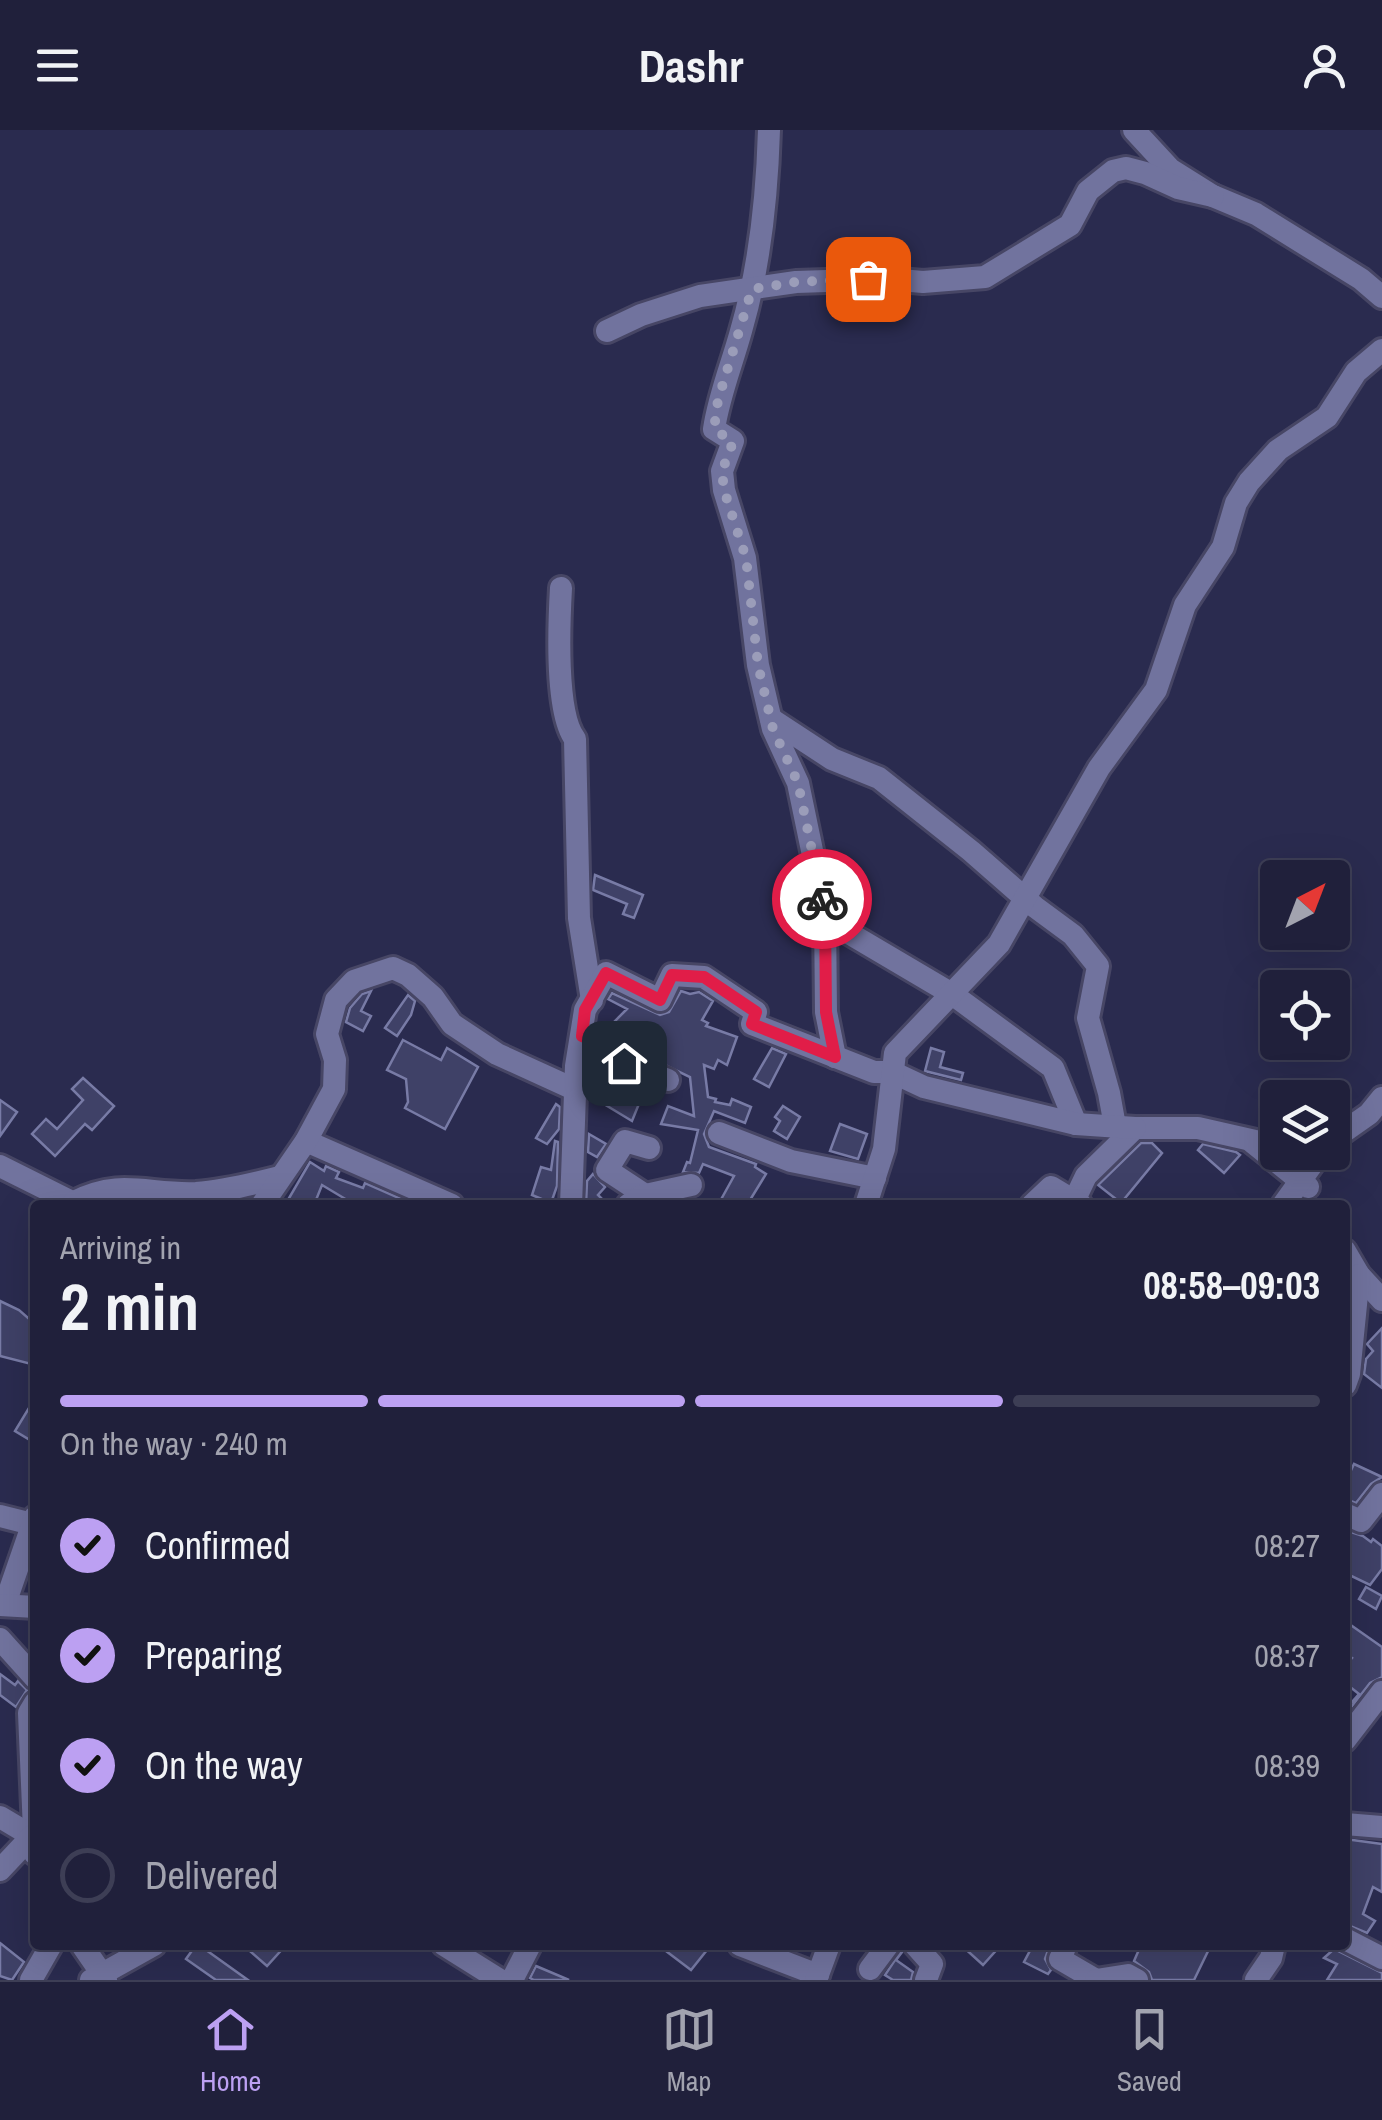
<!DOCTYPE html>
<html lang="en">
<head>
<meta charset="utf-8">
<style>
  body { margin:0; font-family:"Archivo Narrow",sans-serif; background:#282842; color:#f1f3f6; height:100vh; display:flex; flex-direction:column; font-size:38px; white-space:nowrap }
  * { box-sizing:border-box; margin:0 }
  p { font-size:32px; color:#a2a3af }
  .icon { flex:none; width:55px; height:55px; fill:none; stroke:currentColor; stroke-width:2; stroke-linecap:round; stroke-linejoin:round }
  .map { position:relative; flex:1; overflow:hidden }
  .drawer { position:absolute; left:30px; top:1070px; width:1320px; height:750px; display:flex; flex-direction:column; background:#20203b; border-radius:10px; box-shadow:0 10px 40px #0002,0 0 0 2px #3d3e55 }
  .drawer>* { flex:none }
  .needle { width:65px; rotate:42deg }
  .fabs { position:absolute; left:1260px; top:730px; display:grid; gap:20px }
  .fabs a { display:grid; place-items:center; width:90px; height:90px; border-radius:10px; background:#20203b; box-shadow:0 10px 40px #0002,0 0 0 2px #3d3e55; font-size:50px }
  .pin { position:absolute; display:grid; place-items:center; width:85px; height:85px; color:#fff; margin:-42px; border-radius:20px; box-shadow:0 5px 15px #0006 }
  .courier { position:absolute; display:grid; place-items:center; width:100px; height:100px; margin:-50px; border:8px solid #e11d48; border-radius:50%; background:#fff; color:#222; box-shadow:0 2px 12px #0007 }
  .headline em { font-style:normal; font-weight:800 }
  .headline div { display:flex; flex-direction:column-reverse }
  .headline { display:flex; align-items:center; justify-content:space-between; height:170px; padding:0 30px }
  h1 { font-size:65px; font-weight:800; line-height:75px }
  .bar { display:grid; grid-template-columns:repeat(4,1fr); gap:15px 10px; align-content:center; height:120px; padding:0 30px }
  .bar i { height:12px; border-radius:8px; background:#3d3e55 }
  .bar .on { background:#bca0f2 }
  .bar p { grid-column:span 4 }
  ol { padding:0 30px; list-style:none }
  li { display:flex; align-items:center; gap:30px; height:110px }
  li p { margin-inline-start:auto }
  li .icon { padding:10px; border-radius:50%; background:#bca0f2; color:#111; stroke-width:4 }
  li:last-child { color:#a2a3af }
  li i { width:55px; height:55px; border:5px solid #3d3e55; border-radius:50% }
  header { display:flex; justify-content:space-between; align-items:center; height:130px; padding:0 30px; background:#20203b; font-size:45px; font-weight:800 }
  .tabs { display:flex; justify-content:space-around; align-items:center; height:140px; border-top:2px solid #3d3e55; background:#20203b; font-size:28px; color:#a2a3af }
  .tabs a { display:grid; justify-items:center; gap:5px }
  .tabs .on { color:#bca0f2 }
  .map>svg:first-child { display:block }
  .building { fill:#3f4167; stroke:#787ba6; stroke-width:2.5 }
  .lines { fill:none; stroke-linecap:round; stroke-linejoin:round }
  .minor-casing { stroke:#474665; stroke-width:28 }
  .minor { stroke:#71739e; stroke-width:22 }
  .done { stroke:#9b9db9; stroke-width:10; stroke-dasharray:0 18 }
  .route { stroke:#e11d48; stroke-width:12 }
</style>
</head>
<body>
<header><svg class="icon" aria-label="menu" viewBox="0 0 24 24"><path d="M4 6h16M4 12h16M4 18h16"/></svg>Dashr<svg class="icon" aria-label="person" viewBox="0 0 24 24"><circle cx="12" cy="8" r="4"/><path d="M4 21q1-7 8-7t8 7"/></svg></header>
<div class="map">
<svg width="1382" height="1850" viewBox="0 0 1382 1850">
  <rect width="100%" height="100%" fill="#2a2b4f"/>
  <g class="building">
    <polygon points="595,745 643,765 634,788 623,784 627,774 593,760"/>
    <polygon points="371,861 361,881 371,886 363,901 346,892 350,878 362,864"/>
    <polygon points="681,861 690,864 699,862 713,871 702,890 708,893 706,896 737,907 727,935 718,930 714,939 704,935 708,967 716,969 715,972 730,975 732,969 751,977 745,993 714,981 704,1004 709,1017 756,1034 755,1037 766,1044 747,1075 718,1075 734,1046 703,1034 699,1043 683,1042 687,1032 690,1033 698,1000 661,994 668,976 694,986 690,947 642,924 639,912 613,893 627,879 608,869 612,863 660,885 669,882"/>
    <polygon points="408,865 415,871 411,885 397,906 385,898"/>
    <polygon points="403,910 441,930 447,918 478,937 445,999 405,978 408,972 406,949 387,940"/>
    <polygon points="772,918 786,924 769,957 754,949"/>
    <polygon points="931,918 944,922 940,937 963,943 961,950 925,941"/>
    <polygon points="83,948 114,976 92,1000 85,994 55,1026 32,1004 46,989 57,999 83,970 72,959"/>
    <polygon points="616,953 643,964 632,991 604,974"/>
    <polygon points="0,970 17,982 0,1006"/>
    <polygon points="556,974 560,977 559,999 547,1014 536,1008"/>
    <polygon points="783,976 800,987 787,1009 774,1001 780,991 775,987"/>
    <polygon points="840,994 867,1004 858,1029 830,1021"/>
    <polygon points="589,1004 606,1014 597,1027 588,1022"/>
    <polygon points="555,1011 558,1012 557,1056 551,1073 532,1065 541,1037 551,1040"/>
    <polygon points="1141,1013 1152,1013 1162,1023 1121,1073 1098,1055"/>
    <polygon points="1203,1014 1236,1022 1240,1025 1224,1043 1198,1020"/>
    <polygon points="310,1032 324,1041 326,1036 339,1042 336,1048 363,1058 365,1053 415,1075 345,1075 347,1070 322,1055 314,1075 285,1075"/>
    <polygon points="593,1044 605,1057 598,1065 608,1075 586,1075 587,1051"/>
    <polygon points="0,1171 19,1180 35,1194 35,1235 0,1226"/>
    <polygon points="1382,1198 1382,1258 1364,1244 1366,1229 1373,1221 1367,1214"/>
    <polygon points="35,1268 35,1313 15,1301"/>
    <polygon points="1354,1334 1382,1347 1371,1354 1356,1373 1345,1369 1348,1354 1345,1353"/>
    <polygon points="1345,1400 1363,1406 1371,1412 1373,1409 1382,1416 1382,1439 1370,1455 1345,1443"/>
    <polygon points="1366,1457 1382,1466 1376,1479 1359,1469"/>
    <polygon points="1345,1491 1382,1517 1382,1547 1370,1553 1345,1585 1345,1580 1359,1564 1345,1553 1345,1536 1352,1528 1345,1523"/>
    <polygon points="0,1544 15,1555 18,1551 27,1560 16,1577 0,1565"/>
    <polygon points="1345,1709 1382,1714 1382,1762 1373,1757 1363,1784 1375,1791 1367,1803 1345,1794"/>
    <polygon points="0,1813 24,1832 12,1850 0,1846"/>
    <polygon points="196,1815 199,1815 248,1850 216,1850 186,1829"/>
    <polygon points="243,1815 286,1815 267,1836"/>
    <polygon points="658,1815 711,1815 691,1840"/>
    <polygon points="961,1815 1001,1815 983,1835"/>
    <polygon points="1033,1815 1050,1815 1045,1829 1051,1840 1048,1844 1024,1832"/>
    <polygon points="1141,1815 1211,1815 1194,1850 1152,1850 1149,1842 1134,1831"/>
    <polygon points="1334,1819 1382,1843 1382,1850 1327,1850 1337,1834 1324,1828"/>
    <polygon points="901,1821 902,1822 896,1830 913,1842 911,1850 893,1850 885,1845"/>
    <polygon points="536,1836 569,1850 534,1850 530,1848"/>
  </g>
  <g class="lines">
    <defs>
      <g id="minor">
        <path d="M769 0C767 68 760 136 741 201 732 234 719 265 714 299L733 311 722 341 724 360 745 428 758 535 773 599 798 653 825 783 826 882 835 927"/>
        <polyline points="1134,0 1170,39 1213,66 1256,84 1361,149 1382,167"/>
        <polyline points="607,201 641,185 700,166 796,152 888,149 923,152 985,147 1070,95 1088,61 1113,41 1126,38 1145,43 1178,58 1213,66"/>
        <path d="M561 458C559 493 555 583 575 609L579 788 592 870"/>
        <polyline points="771,589 832,629 879,648 971,721 1035,777 1073,805 1098,836 1088,888 1109,963 1115,996"/>
        <polyline points="825,789 952,864 1053,938 1076,994"/>
        <polyline points="582,906 619,918 627,926 624,933 668,950"/>
        <polyline points="719,1003 791,1031 875,1048"/>
        <polyline points="1332,1010 1369,984 1382,968"/>
        <polyline points="306,1011 452,1075"/>
        <polyline points="1252,1012 1308,1057"/>
        <polyline points="0,1036 78,1075"/>
        <polyline points="645,1065 607,1040 625,1011 649,1018"/>
        <polyline points="1074,1071 1086,1046 1135,998 1198,998 1278,1016"/>
        <path d="M74 1072C121 1048 147 1065 196 1063 225 1061 253 1054 280 1047"/>
        <polyline points="262,1075 306,1011 334,959 335,930 327,904 336,870 354,851 393,838 408,845 433,867 452,894 497,924 576,960"/>
        <polyline points="571,1075 576,936 585,880 606,843 660,870 672,845 704,847 756,882 752,894 874,942 892,942 924,957 1076,994 1135,998"/>
        <polyline points="628,1075 641,1066 691,1055"/>
        <polyline points="866,1075 884,1019 895,923 999,814 1099,638 1156,560 1185,475 1223,417 1236,373 1249,352 1278,320 1327,287 1356,242 1382,220"/>
        <polyline points="1032,1075 1051,1057 1081,1075"/>
        <polyline points="1283,1075 1321,1022"/>
        <polyline points="1345,1121 1359,1145 1382,1170"/>
        <polyline points="1345,1255 1349,1244 1359,1145"/>
        <polyline points="1345,1384 1361,1391 1382,1364"/>
        <polyline points="0,1386 32,1394"/>
        <polyline points="5,1474 35,1387"/>
        <polyline points="0,1475 35,1477"/>
        <polyline points="0,1509 35,1548"/>
        <polyline points="35,1573 29,1583 35,1724"/>
        <polyline points="1345,1610 1382,1562"/>
        <polyline points="0,1687 32,1706"/>
        <polyline points="1345,1694 1382,1697"/>
        <polyline points="0,1740 32,1706"/>
        <polyline points="1345,1809 1382,1828"/>
        <polyline points="82,1815 106,1850"/>
        <polyline points="444,1815 500,1850"/>
        <polyline points="740,1815 818,1845"/>
        <polyline points="915,1815 932,1834 926,1850"/>
        <polyline points="1066,1815 1060,1829 1096,1850"/>
        <polyline points="870,1839 888,1815"/>
        <polyline points="31,1850 51,1815"/>
        <polyline points="91,1850 154,1815"/>
        <polyline points="512,1850 530,1815"/>
        <polyline points="816,1850 829,1815"/>
        <polyline points="1096,1850 1128,1845 1137,1850"/>
        <polyline points="1256,1850 1271,1828 1274,1815"/>
      </g>
    </defs>
    <use href="#minor" class="minor-casing"/>
    <use href="#minor" class="minor"/>
  </g>
  <g class="lines">
    <polyline class="done" points="822,769 798,653 773,599 758,535 746,428 724,360 722,341 733,312 714,299 718,270 752,159 796,152 868,149"/>
    <polyline class="route" points="624,933 628,926 619,918 582,906 585,880 606,843 660,870 672,845 704,847 756,882 752,894 835,927 826,882 825,784 822,769"/>
  </g>
</svg>
<div class="fabs">
<a><svg class="needle" viewBox="-14 -14 28 28"><path d="M0-13l5 13h-10z" fill="#e53935"/><path d="M0 13l5-13h-10z" fill="#a2a3af"/></svg></a>
<a><svg class="icon" aria-label="locate" viewBox="0 0 24 24"><circle cx="12" cy="12" r="6"/><path d="M12 2v4M12 18v4M2 12h4M18 12h4"/></svg></a>
<a><svg class="icon" aria-label="layers" viewBox="0 0 24 24"><path d="M12 4l9 5-9 5-9-5zM3 14l9 5 9-5"/></svg></a>
</div>
<div class="pin" style="left:868px;top:149px;background:#ea580c"><svg class="icon" aria-label="bag" viewBox="0 0 24 24"><path d="M5 8h14l-1 12H6zM9 8a3 3 0 0 1 6 0"/></svg></div>
<div class="pin" style="left:624px;top:933px;background:#1f2937"><svg class="icon" aria-label="home" viewBox="0 0 24 24"><path d="M3 11l9-7 9 7M6 9v11h12V9"/></svg></div>
<div class="courier" style="left:822px;top:769px"><svg class="icon" aria-label="bike" viewBox="0 0 24 24"><circle cx="6" cy="16" r="4"/><circle cx="18" cy="16" r="4"/><path d="M6 16l4-8h5l3 8M10 8l3 8H6M13 5h3"/></svg></div>
<section class="drawer">
<div class="headline"><div><h1>2 min</h1><p>Arriving in</p></div><em>08:58–09:03</em></div>
<div class="bar"><i class="on"></i><i class="on"></i><i class="on"></i><i></i><p>On the way · 240 m</p></div>
<ol>
<li><svg class="icon" aria-label="check" viewBox="0 0 24 24"><path d="M5 12l5 5 9-10"/></svg>Confirmed<p>08:27</p></li>
<li><svg class="icon" aria-label="check" viewBox="0 0 24 24"><path d="M5 12l5 5 9-10"/></svg>Preparing<p>08:37</p></li>
<li><svg class="icon" aria-label="check" viewBox="0 0 24 24"><path d="M5 12l5 5 9-10"/></svg>On the way<p>08:39</p></li>
<li><i></i>Delivered</li>
</ol>
</section>
</div>
<nav class="tabs">
<a class="on"><svg class="icon" aria-label="home" viewBox="0 0 24 24"><path d="M3 11l9-7 9 7M6 9v11h12V9"/></svg>Home</a>
<a><svg class="icon" aria-label="map" viewBox="0 0 24 24"><path d="M3 6l6-2 6 2 6-2v14l-6 2-6-2-6 2zM9 4v14M15 6v14"/></svg>Map</a>
<a><svg class="icon" aria-label="saved" viewBox="0 0 24 24"><path d="M7 4h10v16l-5-4-5 4z"/></svg>Saved</a>
</nav>
</body>
</html>
